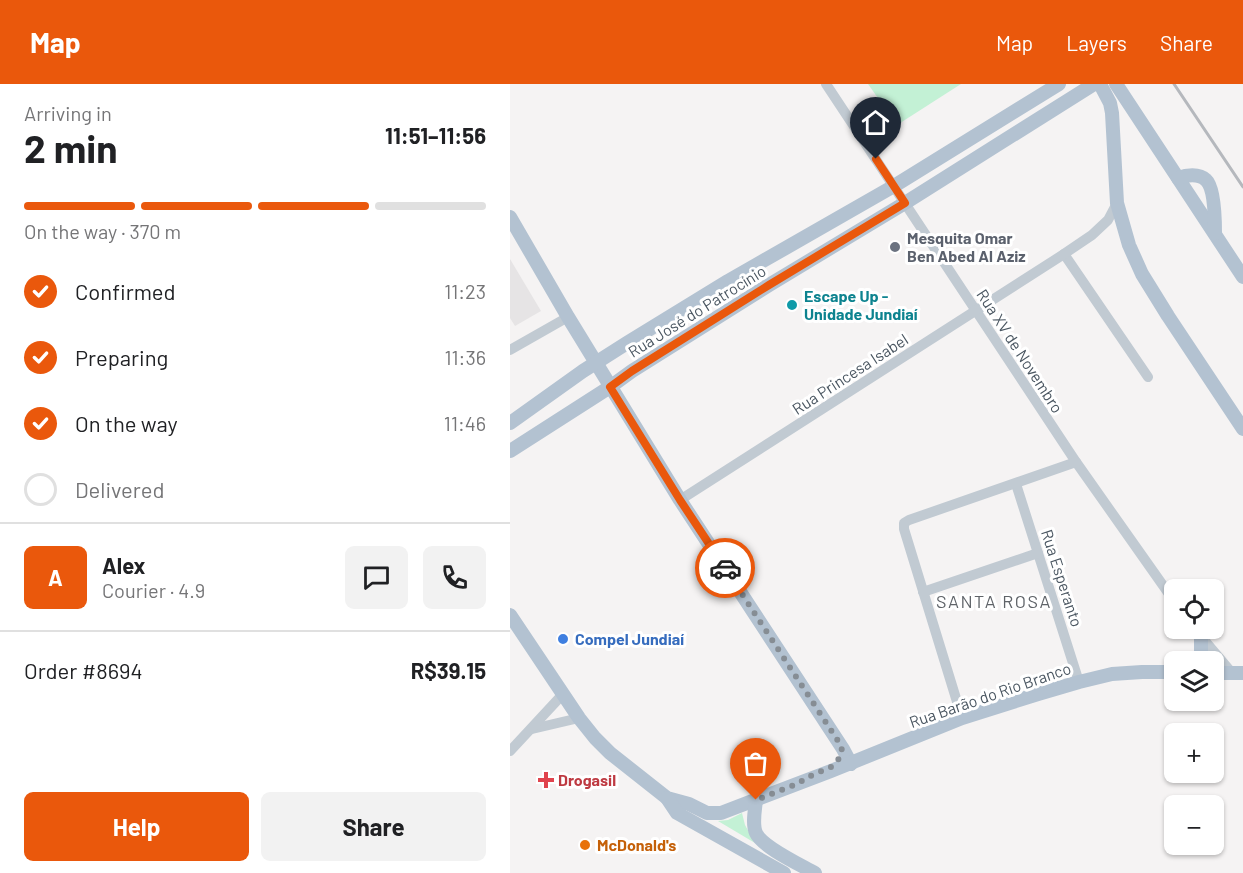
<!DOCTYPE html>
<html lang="en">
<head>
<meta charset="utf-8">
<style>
  body { margin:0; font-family:Barlow,sans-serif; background:#f2f2f2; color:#202124; height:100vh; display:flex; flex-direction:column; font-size:22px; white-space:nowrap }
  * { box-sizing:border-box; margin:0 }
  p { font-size:20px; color:#757577 }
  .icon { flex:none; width:33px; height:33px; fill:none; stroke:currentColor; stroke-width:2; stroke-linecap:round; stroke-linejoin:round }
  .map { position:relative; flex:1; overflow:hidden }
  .panel { display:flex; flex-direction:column; background:#fff; width:510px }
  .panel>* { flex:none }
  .tools { position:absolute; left:654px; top:495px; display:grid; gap:12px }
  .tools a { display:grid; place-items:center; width:60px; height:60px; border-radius:9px; background:#fff; box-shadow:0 2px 4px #0004; font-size:30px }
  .pin { position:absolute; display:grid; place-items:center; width:51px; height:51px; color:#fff; margin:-62px -26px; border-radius:50% 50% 50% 0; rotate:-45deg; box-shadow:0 0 6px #0007 }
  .pin .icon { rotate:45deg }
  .courier { position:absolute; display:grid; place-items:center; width:60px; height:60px; margin:-30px; border:4px solid #ea580c; border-radius:50%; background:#fff; color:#222; box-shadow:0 2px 8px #0007 }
  .head em { font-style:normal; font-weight:700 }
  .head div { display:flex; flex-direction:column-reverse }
  .head { display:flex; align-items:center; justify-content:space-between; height:102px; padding:0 24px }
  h1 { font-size:39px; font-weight:700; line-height:45px }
  .bar { display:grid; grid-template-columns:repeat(4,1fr); gap:9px 6px; align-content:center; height:72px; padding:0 24px }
  .bar i { height:8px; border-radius:4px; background:#e0e0e0 }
  .bar .selected { background:#ea580c }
  .bar p { grid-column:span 4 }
  .line { display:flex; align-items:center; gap:15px; padding:0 24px; border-top:2px solid #e0e0e0 }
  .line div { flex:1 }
  .round { display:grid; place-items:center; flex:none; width:63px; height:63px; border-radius:9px; background:#f2f2f2 }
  ol { padding:0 24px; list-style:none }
  li { display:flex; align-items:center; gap:18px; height:66px }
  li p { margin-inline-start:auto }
  li .icon { padding:6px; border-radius:50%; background:#ea580c; color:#fff; stroke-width:4 }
  li:last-child { color:#757577 }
  li i { width:33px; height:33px; border:3px solid #e0e0e0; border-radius:50% }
  .button { display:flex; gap:12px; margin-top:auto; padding:12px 24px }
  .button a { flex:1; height:69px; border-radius:9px; background:#ea580c; color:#fff; font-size:24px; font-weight:700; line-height:69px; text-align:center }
  .button a+a { background:#f2f2f2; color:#202124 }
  header { display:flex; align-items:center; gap:36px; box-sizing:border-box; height:84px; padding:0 30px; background:#ea580c; color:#fff }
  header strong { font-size:28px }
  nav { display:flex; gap:33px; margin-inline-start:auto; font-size:21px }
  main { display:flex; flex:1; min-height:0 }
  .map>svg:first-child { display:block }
  .education { fill:#e6e4e5 }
  .green { fill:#c3f1d5 }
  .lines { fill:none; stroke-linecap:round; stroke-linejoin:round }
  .minor { stroke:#c1cad2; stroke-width:10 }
  .major { stroke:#b3c2d1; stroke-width:14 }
  .rail { stroke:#b5b8bd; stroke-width:3 }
  .done { stroke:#868d94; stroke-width:6; stroke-dasharray:0 10.8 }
  .route { stroke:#ea580c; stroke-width:8 }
  .worship-dot { fill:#6b7280; stroke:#fff; stroke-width:2 }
  .culture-dot { fill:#0f9aa8; stroke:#fff; stroke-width:2 }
  .shop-dot { fill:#3f7fe0; stroke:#fff; stroke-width:2 }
  .health-dot { fill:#e0444e; stroke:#fff; stroke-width:2 }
  .food-dot { fill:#e8710a; stroke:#fff; stroke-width:2 }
  .labels { text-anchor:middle; stroke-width:6; stroke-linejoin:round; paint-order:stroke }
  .worship-label { font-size:16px; font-weight:bold; fill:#5b616d; stroke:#fff; text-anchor:start }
  .culture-label { font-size:16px; font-weight:bold; fill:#0d838f; stroke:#fff; text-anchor:start }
  .street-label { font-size:16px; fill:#4a5661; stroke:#fff }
  .shop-label { font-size:16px; font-weight:bold; fill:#366cbe; stroke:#fff; text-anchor:start }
  .health-label { font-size:16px; font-weight:bold; fill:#be3a42; stroke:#fff; text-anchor:start }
  .food-label { font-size:16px; font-weight:bold; fill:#c56008; stroke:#fff; text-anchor:start }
  .neighbourhood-label { font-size:18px; letter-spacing:1.5px; fill:#5f6368; stroke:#fff }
</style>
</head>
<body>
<header>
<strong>Map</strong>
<nav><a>Map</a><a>Layers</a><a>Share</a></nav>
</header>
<main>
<section class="panel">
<div class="head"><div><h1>2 min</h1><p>Arriving in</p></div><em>11:51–11:56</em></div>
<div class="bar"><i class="selected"></i><i class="selected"></i><i class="selected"></i><i></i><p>On the way · 370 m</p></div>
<ol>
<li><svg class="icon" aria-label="check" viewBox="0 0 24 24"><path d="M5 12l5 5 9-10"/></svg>Confirmed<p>11:23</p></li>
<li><svg class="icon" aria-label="check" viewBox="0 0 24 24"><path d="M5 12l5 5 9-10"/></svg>Preparing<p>11:36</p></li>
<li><svg class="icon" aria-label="check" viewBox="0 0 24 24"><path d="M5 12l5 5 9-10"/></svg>On the way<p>11:46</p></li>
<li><i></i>Delivered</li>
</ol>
<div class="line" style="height:108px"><b class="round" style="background:#ea580c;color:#fff">A</b><div><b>Alex</b><p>Courier · 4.9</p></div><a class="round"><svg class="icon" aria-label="chat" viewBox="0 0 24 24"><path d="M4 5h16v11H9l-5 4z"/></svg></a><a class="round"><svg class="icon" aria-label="phone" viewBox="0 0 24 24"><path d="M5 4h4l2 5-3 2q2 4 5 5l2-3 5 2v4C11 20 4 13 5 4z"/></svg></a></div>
<div class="line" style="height:78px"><div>Order #8694</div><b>R$39.15</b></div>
<div class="button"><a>Help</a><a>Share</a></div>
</section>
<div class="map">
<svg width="733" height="789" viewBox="0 0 733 789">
  <rect width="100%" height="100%" fill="#f5f3f3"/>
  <polygon class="education" points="0,175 31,227 5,242 0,234"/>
  <g class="green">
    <polygon points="358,0 451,0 387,41"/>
    <polygon points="232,729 235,741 245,759 208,737 218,736"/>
  </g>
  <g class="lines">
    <g class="minor">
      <polyline points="316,0 566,378 664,517"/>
      <polyline points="554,170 638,293"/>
      <polyline points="0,266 58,233"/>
      <polyline points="506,400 569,598"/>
      <polyline points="170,416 554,170 582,151 598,136 607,119"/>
      <polyline points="413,508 528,469"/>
      <polyline points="684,544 722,589"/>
      <polyline points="452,634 394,445 394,439 399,436 566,378"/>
      <polyline points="22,645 69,634"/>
      <polyline points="0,667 53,610"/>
    </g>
    <g class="major">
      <polyline points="590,0 600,19 602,29 607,119 619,161 632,190 658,232 733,345"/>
      <polyline points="606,0 733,193"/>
      <path d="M668 94C676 91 689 89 696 96 705 104 705 138 705 149"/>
      <polyline points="0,133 58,233 170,416 333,665 341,680"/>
      <polyline points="0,339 73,287 117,259 218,197 384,102 549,0"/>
      <polyline points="0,367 100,303 122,287 259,201 395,119 584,0"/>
      <polyline points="0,531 69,634 85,654 100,669 157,714 179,720 197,729 211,729 321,687 452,634 528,610 569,598 602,590 632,588 664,588"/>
      <polyline points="689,578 691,570 691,553"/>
      <polyline points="704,589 733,589"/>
      <polyline points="157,714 167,729 274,789"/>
      <path d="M246 716C245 726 242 740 246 749 252 763 291 781 305 789"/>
    </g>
    <polyline class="rail" points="664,0 733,103"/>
  </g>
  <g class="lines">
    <polyline class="done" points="215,484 332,663 331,670 328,676 321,683 298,693 287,700 246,716"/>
    <polyline class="route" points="215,484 170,416 100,303 122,287 259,201 395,119 366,75"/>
  </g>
  <circle class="worship-dot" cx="385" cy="163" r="6"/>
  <circle class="culture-dot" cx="282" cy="221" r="6"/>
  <circle class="shop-dot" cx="53" cy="555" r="6"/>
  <path class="health-dot" d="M33 687h6v6h6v6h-6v6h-6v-6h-6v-6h6z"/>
  <circle class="food-dot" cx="75" cy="761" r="6"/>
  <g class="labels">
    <g class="worship-label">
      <text x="397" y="160">Mesquita Omar<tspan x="397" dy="18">Ben Abed Al Aziz</tspan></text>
    </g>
    <g class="culture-label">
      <text x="294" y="218">Escape Up -<tspan x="294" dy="18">Unidade Jundiaí</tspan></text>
    </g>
    <g class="street-label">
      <text transform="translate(187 227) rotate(-32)" y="6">Rua José do Patrocínio</text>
      <text transform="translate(510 267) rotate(57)" y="6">Rua XV de Novembro</text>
      <text transform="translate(340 290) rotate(-33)" y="6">Rua Princesa Isabel</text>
      <text transform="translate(552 494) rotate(72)" y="6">Rua Esperanto</text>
      <text transform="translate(480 611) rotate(-19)" y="6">Rua Barão do Rio Branco</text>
    </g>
    <g class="shop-label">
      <text x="65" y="561">Compel Jundiaí</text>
    </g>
    <g class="health-label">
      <text x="48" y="702">Drogasil</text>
    </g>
    <g class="food-label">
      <text x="87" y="767">McDonald's</text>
    </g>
    <g class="neighbourhood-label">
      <text x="484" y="524">SANTA ROSA</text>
    </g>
  </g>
</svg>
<div class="tools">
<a><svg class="icon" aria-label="locate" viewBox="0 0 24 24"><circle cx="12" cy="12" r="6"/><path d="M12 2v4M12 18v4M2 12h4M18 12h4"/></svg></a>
<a><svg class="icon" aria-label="layers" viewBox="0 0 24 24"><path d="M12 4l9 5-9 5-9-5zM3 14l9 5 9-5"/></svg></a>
<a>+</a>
<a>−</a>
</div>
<div class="pin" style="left:246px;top:716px;background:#ea580c"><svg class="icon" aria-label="bag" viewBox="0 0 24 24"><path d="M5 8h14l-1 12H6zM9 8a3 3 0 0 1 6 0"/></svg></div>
<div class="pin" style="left:366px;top:75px;background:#1f2937"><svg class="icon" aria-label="home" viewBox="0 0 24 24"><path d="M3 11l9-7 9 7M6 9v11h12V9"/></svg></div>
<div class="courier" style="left:215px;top:484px"><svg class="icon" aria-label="car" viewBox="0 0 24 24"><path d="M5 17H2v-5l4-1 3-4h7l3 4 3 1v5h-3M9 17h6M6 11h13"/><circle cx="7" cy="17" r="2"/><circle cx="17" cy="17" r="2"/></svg></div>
</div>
</main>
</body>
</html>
